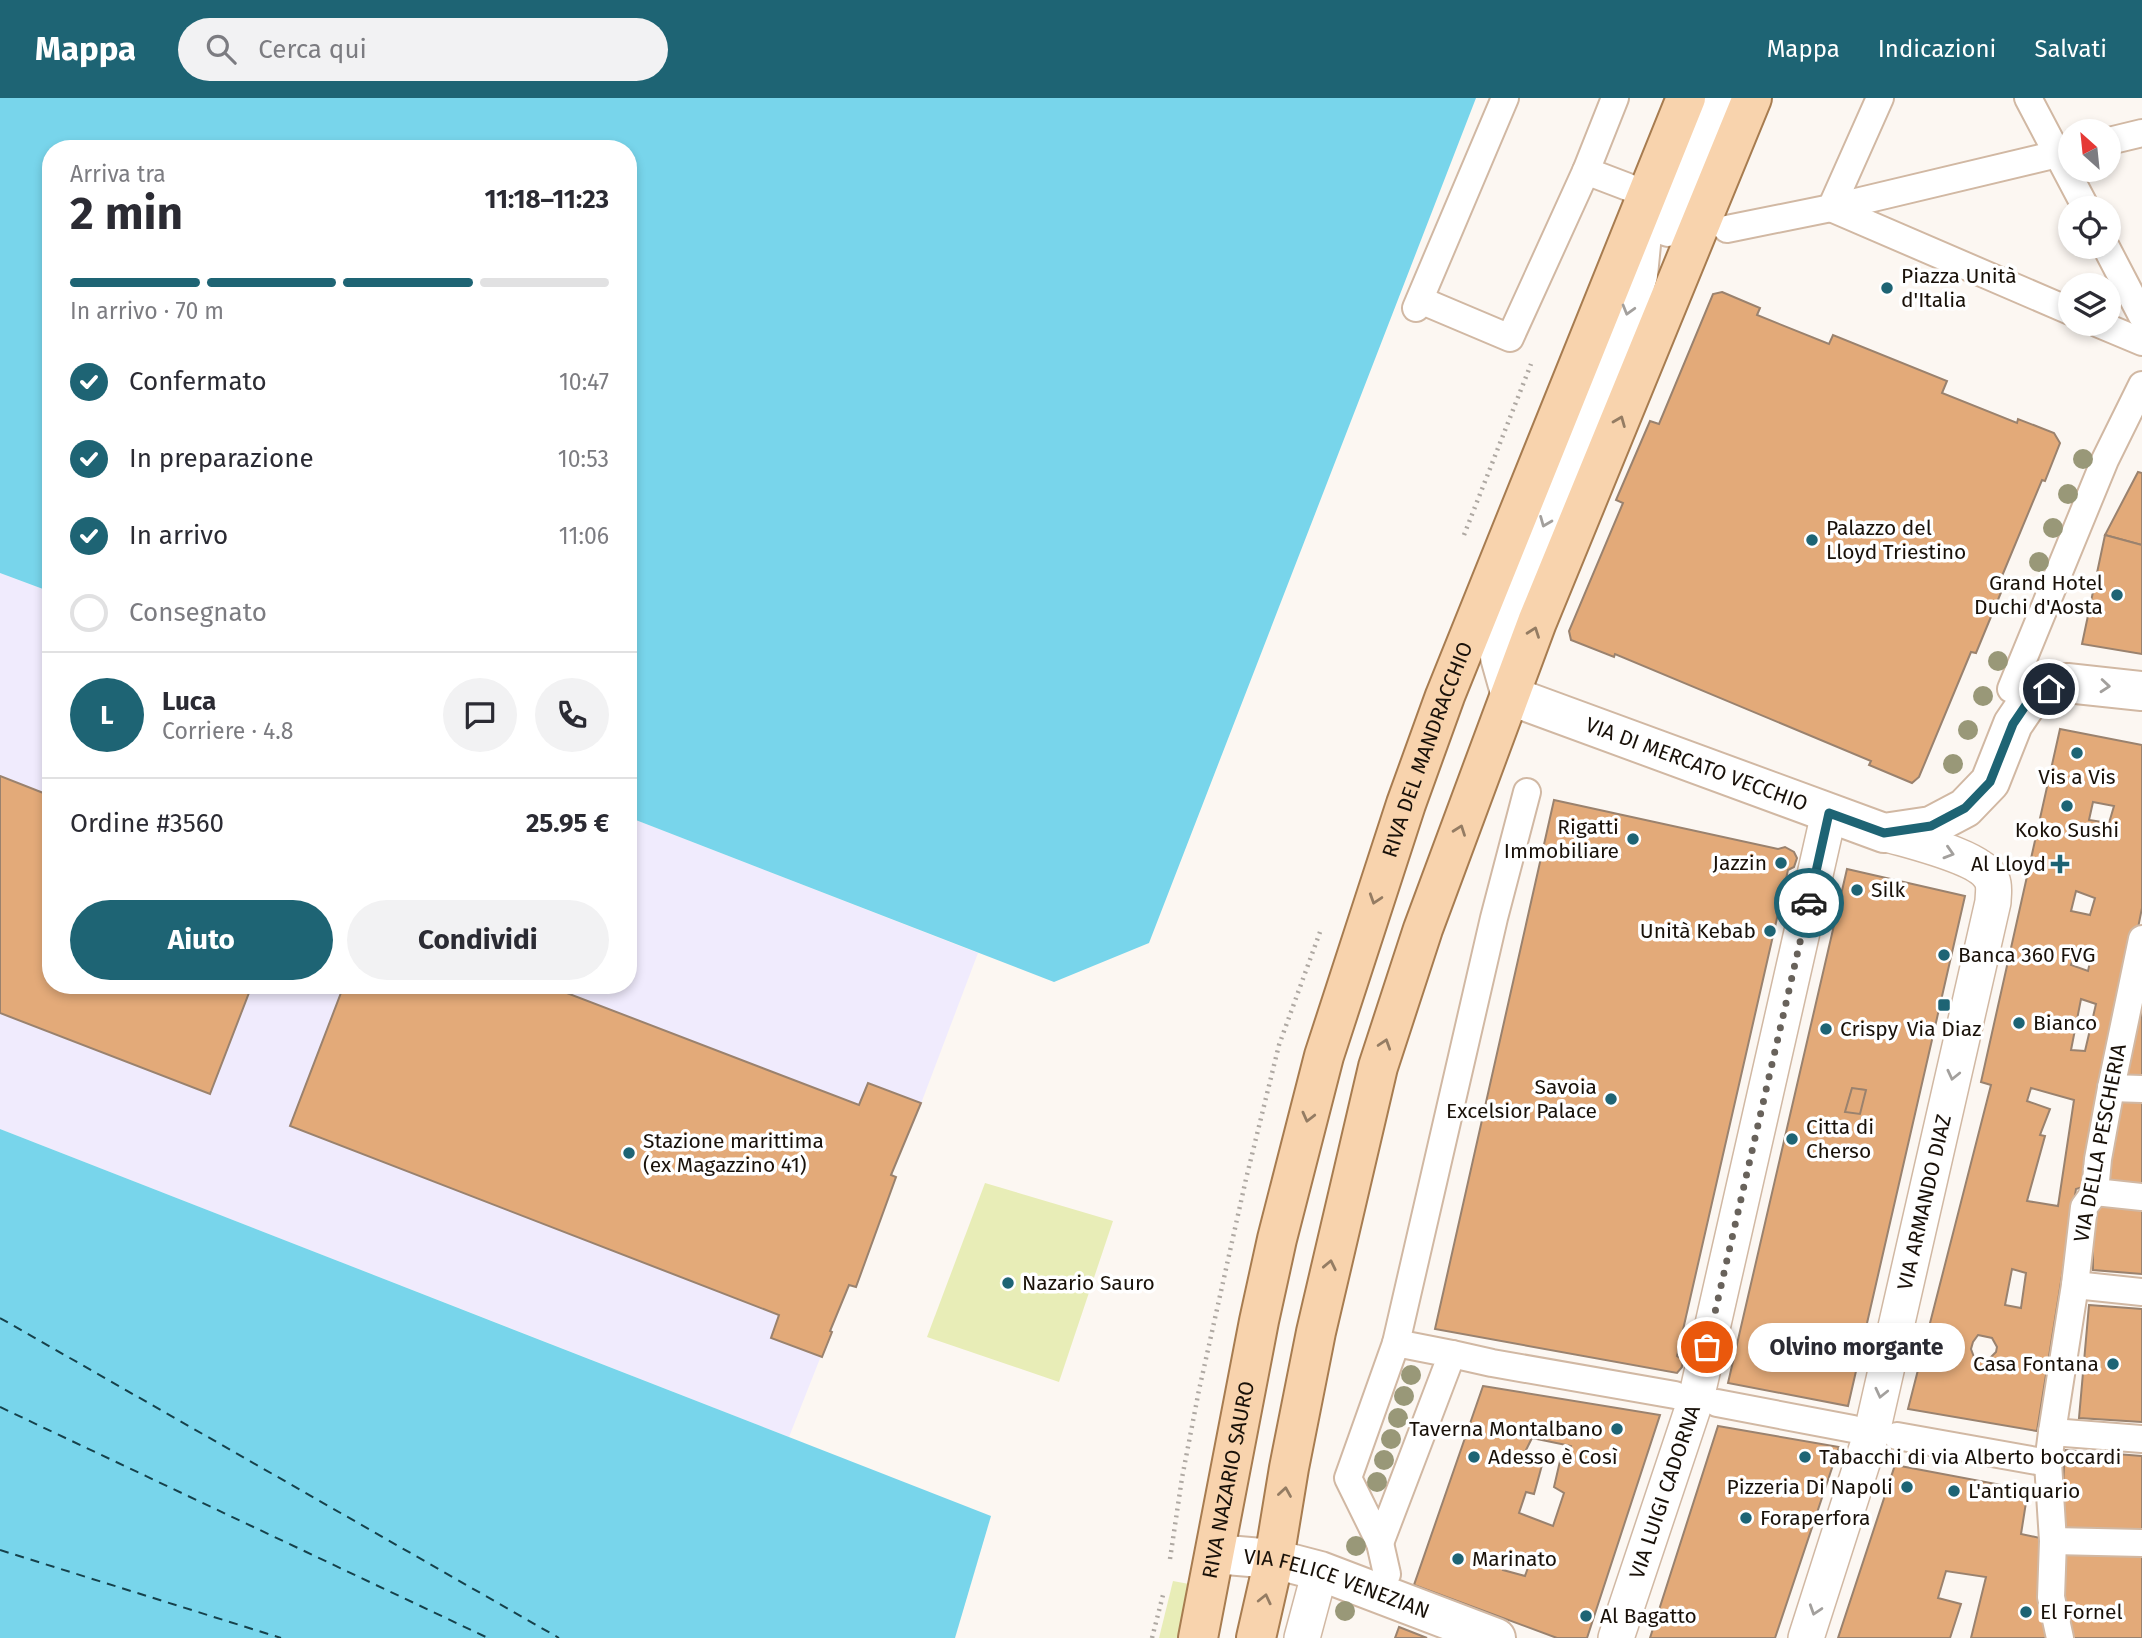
<!DOCTYPE html>
<html lang="it">
<head>
<meta charset="utf-8">
<style>
  body { margin:0; font-family:"Fira Sans",sans-serif; background:#f2f2f3; color:#2b2b33; height:100vh; display:flex; flex-direction:column; font-size:26px; white-space:nowrap }
  * { box-sizing:border-box; margin:0 }
  p { font-size:23px; color:#7c7c81 }
  .icon { flex:none; width:38px; height:38px; fill:none; stroke:currentColor; stroke-width:2; stroke-linecap:round; stroke-linejoin:round }
  .map { position:relative; flex:1; overflow:hidden }
  .sheet { position:absolute; left:42px; top:42px; width:595px; height:854px; display:flex; flex-direction:column; background:#fff; border-radius:28px; box-shadow:0 4px 10px #0003 }
  .sheet>* { flex:none }
  .needle { width:46px; rotate:333deg }
  .buttons { position:absolute; left:2058px; top:21px; display:grid; gap:14px }
  .buttons a { display:grid; place-items:center; width:63px; height:63px; border-radius:50%; background:#fff; box-shadow:0 4px 10px #0003; font-size:35px }
  .pin { position:absolute; display:grid; place-items:center; width:60px; height:60px; color:#fff; margin:-30px; border:4px solid #fff; border-radius:50%; box-shadow:0 2px 7px #0007 }
  .courier { position:absolute; display:grid; place-items:center; width:70px; height:70px; margin:-35px; border:5px solid #1e6474; border-radius:50%; background:#fff; color:#222; box-shadow:0 2px 9px #0007 }
  .bubble { position:absolute; height:49px; border-radius:24px; background:#fff; box-shadow:0 4px 10px #0003; font-size:23px; font-weight:700; line-height:49px; text-align:center }
  .overview em { font-style:normal; font-weight:700 }
  .overview div { display:flex; flex-direction:column-reverse }
  .overview { display:flex; align-items:center; justify-content:space-between; height:119px; padding:0 28px }
  h1 { font-size:46px; font-weight:700; line-height:52px }
  .bar { display:grid; grid-template-columns:repeat(4,1fr); gap:10px 7px; align-content:center; height:84px; padding:0 28px }
  .bar i { height:9px; border-radius:5px; background:#e1e1e2 }
  .bar .selected { background:#1e6474 }
  .bar p { grid-column:span 4 }
  .line { display:flex; align-items:center; gap:18px; padding:0 28px; border-top:2px solid #e1e1e2 }
  .line div { flex:1 }
  .round { display:grid; place-items:center; flex:none; width:74px; height:74px; border-radius:37px; background:#f2f2f3 }
  ol { padding:0 28px; list-style:none }
  li { display:flex; align-items:center; gap:21px; height:77px }
  li p { margin-inline-start:auto }
  li .icon { padding:7px; border-radius:50%; background:#1e6474; color:#fff; stroke-width:4 }
  li:last-child { color:#7c7c81 }
  li i { width:38px; height:38px; border:4px solid #e1e1e2; border-radius:50% }
  .cta { display:flex; gap:14px; margin-top:auto; padding:14px 28px }
  .cta a { flex:1; height:80px; border-radius:42px; background:#1e6474; color:#fff; font-size:28px; font-weight:700; line-height:80px; text-align:center }
  .cta a+a { background:#f2f2f3; color:#2b2b33 }
  header { display:flex; align-items:center; gap:42px; box-sizing:border-box; height:98px; padding:0 35px; background:#1e6474; color:#fff }
  header strong { font-size:33px }
  nav { display:flex; gap:38px; margin-inline-start:auto; font-size:24px }
  .search { width:490px; height:63px; background:#f2f2f3; display:flex; align-items:center; gap:18px; box-sizing:border-box; padding:0 24px; border-radius:38px; color:#7c7c81; font-size:26px }
  .map>svg:first-child { display:block }
  .commercial { fill:#f0ebfd }
  .green { fill:#e8edb7 }
  .water { fill:#78d5eb }
  .lines { fill:none; stroke-linecap:round; stroke-linejoin:round }
  .ferry { stroke:#16414b; stroke-width:2; stroke-dasharray:9 7; stroke-linecap:butt }
  .building { fill:#e3aa79; stroke:#9a826e; stroke-width:2; fill-rule:evenodd }
  .pedestrian-casing { stroke:#d1b8a3; stroke-width:30 }
  .minor-casing { stroke:#d1b8a3; stroke-width:38 }
  .tertiary-casing { stroke:#d1b8a3; stroke-width:42 }
  .secondary-casing { stroke:#d1b8a3; stroke-width:42 }
  .primary-casing { stroke:#a77c50; stroke-width:42 }
  .path { stroke:#aea8a2; stroke-width:4.5; stroke-dasharray:2 5; stroke-linecap:butt }
  .pedestrian { stroke:#fff; stroke-width:26 }
  .minor { stroke:#fff; stroke-width:35 }
  .tertiary { stroke:#fff; stroke-width:38 }
  .secondary { stroke:#fff; stroke-width:38 }
  .primary { stroke:#f8d3ad; stroke-width:38 }
  .tree { fill:#999878 }
  .oneway { stroke:#a3a09d }
  .oneway2 { stroke:#947c63 }
  .done { stroke:#68625b; stroke-width:7; stroke-dasharray:0 12.6 }
  .route { stroke:#1e6474; stroke-width:9 }
  .poi-dot { fill:#1e6474; stroke:#fff; stroke-width:2.5 }
  .labels { text-anchor:middle; stroke-width:7; stroke-linejoin:round; paint-order:stroke }
  .poi-label { font-size:21px; fill:#191109; stroke:#fff; text-anchor:start }
  .street-label { font-size:21px; fill:#191109; stroke:#fff }
</style>
</head>
<body>
<header>
<strong>Mappa</strong>
<div class="search"><svg class="icon" aria-label="search" viewBox="0 0 24 24"><circle cx="10" cy="10" r="6"/><path d="M15 15l6 6"/></svg>Cerca qui</div>
<nav><a>Mappa</a><a>Indicazioni</a><a>Salvati</a></nav>
</header>
<div class="map">
<svg width="2142" height="1540" viewBox="0 0 2142 1540">
  <rect width="100%" height="100%" fill="#fcf7f2"/>
  <polygon class="commercial" points="0,475 51,494 51,887 628,887 628,719 978,855 911,1032 909,1032 891,1076 896,1079 856,1189 849,1187 789,1339 0,1031"/>
  <g class="green">
    <polygon points="985,1085 1113,1123 1059,1284 927,1239"/>
    <polygon points="1173,1483 1189,1486 1178,1540 1159,1540"/>
  </g>
  <g class="water">
    <polygon points="0,0 1476,0 1149,845 1054,884 628,719 628,51 51,51 51,494 0,475"/>
    <polygon points="0,1031 991,1418 955,1540 0,1540"/>
  </g>
  <g class="lines">
    <g class="ferry">
      <polyline points="0,1220 559,1540"/>
      <polyline points="0,1309 488,1540"/>
      <polyline points="0,1452 281,1540"/>
    </g>
  </g>
  <g class="building">
    <polygon points="1722,194 1760,210 1757,217 1829,246 1833,237 1947,283 1942,295 2017,325 2018,321 2054,335 2060,345 2045,383 2042,382 2002,478 2007,480 1976,555 1971,554 1919,679 1912,685 1869,667 1871,663 1615,556 1614,559 1571,542 1569,533 1623,405 1616,402 1650,323 1659,326 1713,196"/>
    <polygon points="2138,374 2142,375 2142,447 2105,437"/>
    <polygon points="2105,437 2142,447 2142,556 2082,546"/>
    <path d="M2060 631 2142 647V810L2086 1088 2076 1091 2037 1333 1908 1311 1991 987 1981 984ZM2093 704 2114 708 2109 725 2089 722ZM2076 793 2095 800 2090 817 2071 813ZM2076 852 2092 855 2088 873 2071 867ZM2081 901 2096 906 2085 953 2071 952ZM2031 990 2074 1002 2058 1108 2027 1103 2045 1038 2040 1037 2050 1011 2027 1003ZM2012 1171 2026 1175 2021 1210 2005 1207ZM1978 1237 1992 1240 1997 1249 1996 1254 1989 1261 1974 1259 1971 1251 1973 1244Z"/>
    <polygon points="0,678 51,698 51,887 252,887 210,996 0,915"/>
    <polygon points="1554,702 1778,751 1785,749 1794,754 1797,760 1794,769 1788,772 1677,1258 1683,1262 1682,1269 1677,1275 1435,1231"/>
    <path d="M1847 771 1965 798 1848 1308 1728 1285ZM1852 991 1865 992 1862 1005 1846 1013Z"/>
    <polygon points="2142,876 2142,980 2122,980"/>
    <polygon points="344,887 546,887 859,1007 868,985 921,1005 891,1077 896,1079 856,1189 849,1187 830,1233 832,1234 822,1259 771,1240 779,1217 290,1028"/>
    <polygon points="1852,990 1866,992 1860,1016 1845,1014"/>
    <polygon points="2116,1003 2142,1004 2142,1089 2104,1085"/>
    <polygon points="2098,1107 2142,1110 2142,1176 2093,1172 2093,1136"/>
    <polygon points="2089,1207 2142,1211 2142,1324 2079,1320"/>
    <path d="M1483 1288 1660 1317 1587 1540H1557L1414 1487ZM1532 1340 1571 1348 1567 1364 1560 1363 1554 1389 1564 1395 1553 1428 1519 1415 1526 1394 1534 1396 1542 1367 1523 1358ZM1510 1454 1532 1458 1525 1478 1503 1472Z"/>
    <polygon points="1718,1328 1839,1349 1775,1540 1650,1540"/>
    <polygon points="2065,1352 2142,1358 2142,1436 2060,1438"/>
    <polygon points="1895,1367 2028,1392 2021,1436 2045,1441 2051,1540 1971,1540 1986,1479 1946,1473 1938,1500 1961,1506 1950,1540 1838,1540"/>
    <polygon points="2059,1449 2142,1455 2142,1540 2066,1540"/>
    <polygon points="1399,1529 1427,1540 1395,1540"/>
  </g>
  <g class="lines">
    <defs>
      <g id="pedestrian">
        <polyline points="1709,0 1657,127 1659,132 1668,135 1672,134 1726,0"/>
        <polyline points="1880,0 1831,110 2070,213"/>
        <polyline points="2028,0 2086,110"/>
        <polyline points="2109,43 2142,35"/>
        <polyline points="1586,73 1628,89"/>
        <polyline points="1727,131 1831,110 2070,53"/>
        <polyline points="2106,149 2142,218"/>
        <polyline points="1420,202 1510,240 1586,73 1615,0"/>
        <polyline points="1416,210 1505,0"/>
        <polyline points="2099,226 2142,244"/>
        <polyline points="2011,591 2105,362 2142,287"/>
        <polyline points="2111,990 2142,991"/>
        <polyline points="2095,1094 2142,1099"/>
        <polyline points="2075,1187 2142,1194"/>
        <polyline points="1396,1245 1494,820 1527,694"/>
        <polygon points="1396,1245 1452,1256 1380,1445 1348,1380"/>
        <polyline points="1452,1256 1492,1265 1675,1297"/>
        <polyline points="1717,1305 1853,1331"/>
        <polyline points="2052,1334 2142,1341"/>
        <polyline points="1897,1338 2048,1365"/>
        <polyline points="2053,1443 2142,1445"/>
        <polyline points="1380,1445 1387,1476"/>
        <polyline points="2060,1540 2051,1499 2053,1443 2048,1365 2052,1334 2075,1187 2084,1109 2095,1094 2098,1061 2111,990 2142,841"/>
      </g>
      <g id="minor">
        <polyline points="1302,1540 1320,1473"/>
        <path id="s1" d="M1616 1540 1696 1301 1829 715"/>
        <path id="s2" d="M1806 1540 1872 1334 1993 804C1993 797 1995 789 1992 782 1981 758 1909 743 1884 735"/>
      </g>
      <g id="tertiary">
        <path id="s3" d="M1215 1456 1274 1461 1320 1473 1496 1540"/>
      </g>
      <g id="secondary">
        <path id="s4" d="M1644 116 1638 177 1619 243 1503 530 1500 559 1511 598 1884 735 1931 728 1965 710 1990 684 2013 626 2028 604 2049 591 2067 585 2142 593"/>
      </g>
      <g id="primary">
        <path id="s5" d="M1198 1540 1259 1223 1277 1141 1324 958 1406 706 1445 598 1686 0"/>
        <polyline points="1256,1540 1274,1461 1289,1370 1316,1234 1378,969 1423,831 1537,524 1752,0"/>
      </g>
    </defs>
    <use href="#pedestrian" class="pedestrian-casing"/>
    <use href="#minor" class="minor-casing"/>
    <use href="#tertiary" class="tertiary-casing"/>
    <use href="#secondary" class="secondary-casing"/>
    <use href="#primary" class="primary-casing"/>
    <g class="path">
      <polyline points="1464,437 1531,266"/>
      <polyline points="1170,1461 1182,1380 1199,1292 1246,1081 1279,947 1320,834"/>
      <polyline points="1152,1540 1163,1497"/>
    </g>
    <use href="#pedestrian" class="pedestrian"/>
    <use href="#minor" class="minor"/>
    <use href="#tertiary" class="tertiary"/>
    <use href="#secondary" class="secondary"/>
    <use href="#primary" class="primary"/>
  </g>
  <g class="tree">
    <circle cx="2083" cy="361" r="10"/>
    <circle cx="2068" cy="396" r="10"/>
    <circle cx="2053" cy="430" r="10"/>
    <circle cx="2039" cy="464" r="10"/>
    <circle cx="1998" cy="563" r="10"/>
    <circle cx="1983" cy="598" r="10"/>
    <circle cx="1968" cy="632" r="10"/>
    <circle cx="1953" cy="666" r="10"/>
    <circle cx="1411" cy="1277" r="10"/>
    <circle cx="1404" cy="1298" r="10"/>
    <circle cx="1398" cy="1320" r="10"/>
    <circle cx="1391" cy="1341" r="10"/>
    <circle cx="1384" cy="1362" r="10"/>
    <circle cx="1377" cy="1384" r="10"/>
    <circle cx="1356" cy="1448" r="10"/>
    <circle cx="1345" cy="1513" r="10"/>
  </g>
  <defs><path id="oneway-chevron" d="M-2-3.5L2.5 0L-2 3.5" fill="none" stroke-width="1.6" stroke-linecap="round" stroke-linejoin="round" transform="scale(1.75)"/></defs>
  <g class="oneway">
    <use href="#oneway-chevron" transform="translate(1628 212) rotate(106)"/>
    <use href="#oneway-chevron" transform="translate(1545 424) rotate(112)"/>
    <use href="#oneway-chevron" transform="translate(2105 588) rotate(5)"/>
    <use href="#oneway-chevron" transform="translate(1949 755) rotate(17)"/>
    <use href="#oneway-chevron" transform="translate(1953 977) rotate(103)"/>
    <use href="#oneway-chevron" transform="translate(1881 1295) rotate(103)"/>
    <use href="#oneway-chevron" transform="translate(1815 1512) rotate(108)"/>
  </g>
  <g class="oneway2">
    <use href="#oneway-chevron" transform="translate(1620 323) rotate(-68)"/>
    <use href="#oneway-chevron" transform="translate(1534 534) rotate(-70)"/>
    <use href="#oneway-chevron" transform="translate(1460 732) rotate(-70)"/>
    <use href="#oneway-chevron" transform="translate(1375 801) rotate(108)"/>
    <use href="#oneway-chevron" transform="translate(1385 946) rotate(-72)"/>
    <use href="#oneway-chevron" transform="translate(1308 1019) rotate(104)"/>
    <use href="#oneway-chevron" transform="translate(1330 1167) rotate(-78)"/>
    <use href="#oneway-chevron" transform="translate(1285 1394) rotate(-81)"/>
    <use href="#oneway-chevron" transform="translate(1265 1501) rotate(-77)"/>
  </g>
  <g class="lines">
    <polyline class="done" points="1707,1249 1809,805"/>
    <polyline class="route" points="1809,805 1829,715 1884,735 1931,728 1965,710 1990,684 2013,626 2028,604 2049,591"/>
  </g>
  <g class="poi-dot">
    <circle cx="1887" cy="190" r="7"/>
    <circle cx="1812" cy="442" r="7"/>
    <circle cx="2117" cy="497" r="7"/>
    <circle cx="2077" cy="655" r="7"/>
    <circle cx="2067" cy="708" r="7"/>
    <circle cx="1633" cy="741" r="7"/>
    <circle cx="1781" cy="765" r="7"/>
    <path d="M2056.5 755.5h7v7h7v7h-7v7h-7v-7h-7v-7h7z"/>
    <circle cx="1857" cy="792" r="7"/>
    <circle cx="1770" cy="833" r="7"/>
    <circle cx="1944" cy="857" r="7"/>
    <rect x="1937" y="900" width="14" height="14" rx="3.5"/>
    <circle cx="2019" cy="925" r="7"/>
    <circle cx="1826" cy="931" r="7"/>
    <circle cx="1611" cy="1001" r="7"/>
    <circle cx="1792" cy="1041" r="7"/>
    <circle cx="629" cy="1055" r="7"/>
    <circle cx="1008" cy="1185" r="7"/>
    <circle cx="2113" cy="1266" r="7"/>
    <circle cx="1617" cy="1331" r="7"/>
    <circle cx="1474" cy="1359" r="7"/>
    <circle cx="1805" cy="1359" r="7"/>
    <circle cx="1907" cy="1389" r="7"/>
    <circle cx="1954" cy="1393" r="7"/>
    <circle cx="1746" cy="1420" r="7"/>
    <circle cx="1458" cy="1461" r="7"/>
    <circle cx="2026" cy="1514" r="7"/>
    <circle cx="1586" cy="1518" r="7"/>
  </g>
  <g class="labels">
    <g class="poi-label">
      <text x="1901" y="185">Piazza Unità<tspan x="1901" dy="24">d'Italia</tspan></text>
      <text x="1826" y="437">Palazzo del<tspan x="1826" dy="24">Lloyd Triestino</tspan></text>
      <text x="2103" y="492" text-anchor="end">Grand Hotel<tspan x="2103" dy="24">Duchi d'Aosta</tspan></text>
      <text x="2077" y="686" text-anchor="middle">Vis a Vis</text>
      <text x="1619" y="736" text-anchor="end">Rigatti<tspan x="1619" dy="24">Immobiliare</tspan></text>
      <text x="2067" y="739" text-anchor="middle">Koko Sushi</text>
      <text x="1767" y="772" text-anchor="end">Jazzin</text>
      <text x="2046" y="773" text-anchor="end">Al Lloyd</text>
      <text x="1871" y="799">Silk</text>
      <text x="1756" y="840" text-anchor="end">Unità Kebab</text>
      <text x="1958" y="864">Banca 360 FVG</text>
      <text x="2033" y="932">Bianco</text>
      <text x="1840" y="938">Crispy</text>
      <text x="1944" y="938" text-anchor="middle">Via Diaz</text>
      <text x="1597" y="996" text-anchor="end">Savoia<tspan x="1597" dy="24">Excelsior Palace</tspan></text>
      <text x="1806" y="1036">Citta di<tspan x="1806" dy="24">Cherso</tspan></text>
      <text x="643" y="1050">Stazione marittima<tspan x="643" dy="24">(ex Magazzino 41)</tspan></text>
      <text x="1022" y="1192">Nazario Sauro</text>
      <text x="2099" y="1273" text-anchor="end">Casa Fontana</text>
      <text x="1603" y="1338" text-anchor="end">Taverna Montalbano</text>
      <text x="1488" y="1366">Adesso è Così</text>
      <text x="1819" y="1366">Tabacchi di via Alberto boccardi</text>
      <text x="1893" y="1396" text-anchor="end">Pizzeria Di Napoli</text>
      <text x="1968" y="1400">L'antiquario</text>
      <text x="1760" y="1427">Foraperfora</text>
      <text x="1472" y="1468">Marinato</text>
      <text x="2040" y="1521">El Fornel</text>
      <text x="1600" y="1525">Al Bagatto</text>
    </g>
    <g class="street-label">
      <text dy="7" stroke="none"><textPath href="#s5" startOffset="919">RIVA DEL MANDRACCHIO</textPath></text>
      <text dy="7" stroke="none"><textPath href="#s4" startOffset="707">VIA DI MERCATO VECCHIO</textPath></text>
      <text transform="translate(2100 1045) rotate(-79)" y="7">VIA DELLA PESCHERIA</text>
      <text dy="7" stroke="none"><textPath href="#s2" startOffset="452">VIA ARMANDO DIAZ</textPath></text>
      <text dy="7" stroke="none"><textPath href="#s5" startOffset="161">RIVA NAZARIO SAURO</textPath></text>
      <text dy="7" stroke="none"><textPath href="#s1" startOffset="154">VIA LUIGI CADORNA</textPath></text>
      <text dy="7" stroke="none"><textPath href="#s3" startOffset="126">VIA FELICE VENEZIAN</textPath></text>
    </g>
  </g>
</svg>
<div class="buttons">
<a><svg class="needle" viewBox="-14 -14 28 28"><path d="M0-13l5 13h-10z" fill="#e53935"/><path d="M0 13l5-13h-10z" fill="#7c7c81"/></svg></a>
<a><svg class="icon" aria-label="locate" viewBox="0 0 24 24"><circle cx="12" cy="12" r="6"/><path d="M12 2v4M12 18v4M2 12h4M18 12h4"/></svg></a>
<a><svg class="icon" aria-label="layers" viewBox="0 0 24 24"><path d="M12 4l9 5-9 5-9-5zM3 14l9 5 9-5"/></svg></a>
</div>
<div class="pin" style="left:1707px;top:1249px;background:#ea580c"><svg class="icon" aria-label="bag" viewBox="0 0 24 24"><path d="M5 8h14l-1 12H6zM9 8a3 3 0 0 1 6 0"/></svg></div>
<div class="pin" style="left:2049px;top:591px;background:#1f2937"><svg class="icon" aria-label="home" viewBox="0 0 24 24"><path d="M3 11l9-7 9 7M6 9v11h12V9"/></svg></div>
<div class="courier" style="left:1809px;top:805px"><svg class="icon" aria-label="car" viewBox="0 0 24 24"><path d="M5 17H2v-5l4-1 3-4h7l3 4 3 1v5h-3M9 17h6M6 11h13"/><circle cx="7" cy="17" r="2"/><circle cx="17" cy="17" r="2"/></svg></div>
<div class="bubble" style="left:1748px;top:1225px;width:217px">Olvino morgante</div>
<section class="sheet">
<div class="overview"><div><h1>2 min</h1><p>Arriva tra</p></div><em>11:18–11:23</em></div>
<div class="bar"><i class="selected"></i><i class="selected"></i><i class="selected"></i><i></i><p>In arrivo · 70 m</p></div>
<ol>
<li><svg class="icon" aria-label="check" viewBox="0 0 24 24"><path d="M5 12l5 5 9-10"/></svg>Confermato<p>10:47</p></li>
<li><svg class="icon" aria-label="check" viewBox="0 0 24 24"><path d="M5 12l5 5 9-10"/></svg>In preparazione<p>10:53</p></li>
<li><svg class="icon" aria-label="check" viewBox="0 0 24 24"><path d="M5 12l5 5 9-10"/></svg>In arrivo<p>11:06</p></li>
<li><i></i>Consegnato</li>
</ol>
<div class="line" style="height:126px"><b class="round" style="background:#1e6474;color:#fff">L</b><div><b>Luca</b><p>Corriere · 4.8</p></div><a class="round"><svg class="icon" aria-label="chat" viewBox="0 0 24 24"><path d="M4 5h16v11H9l-5 4z"/></svg></a><a class="round"><svg class="icon" aria-label="phone" viewBox="0 0 24 24"><path d="M5 4h4l2 5-3 2q2 4 5 5l2-3 5 2v4C11 20 4 13 5 4z"/></svg></a></div>
<div class="line" style="height:91px"><div>Ordine #3560</div><b>25.95 €</b></div>
<div class="cta"><a>Aiuto</a><a>Condividi</a></div>
</section>
</div>
</body>
</html>
